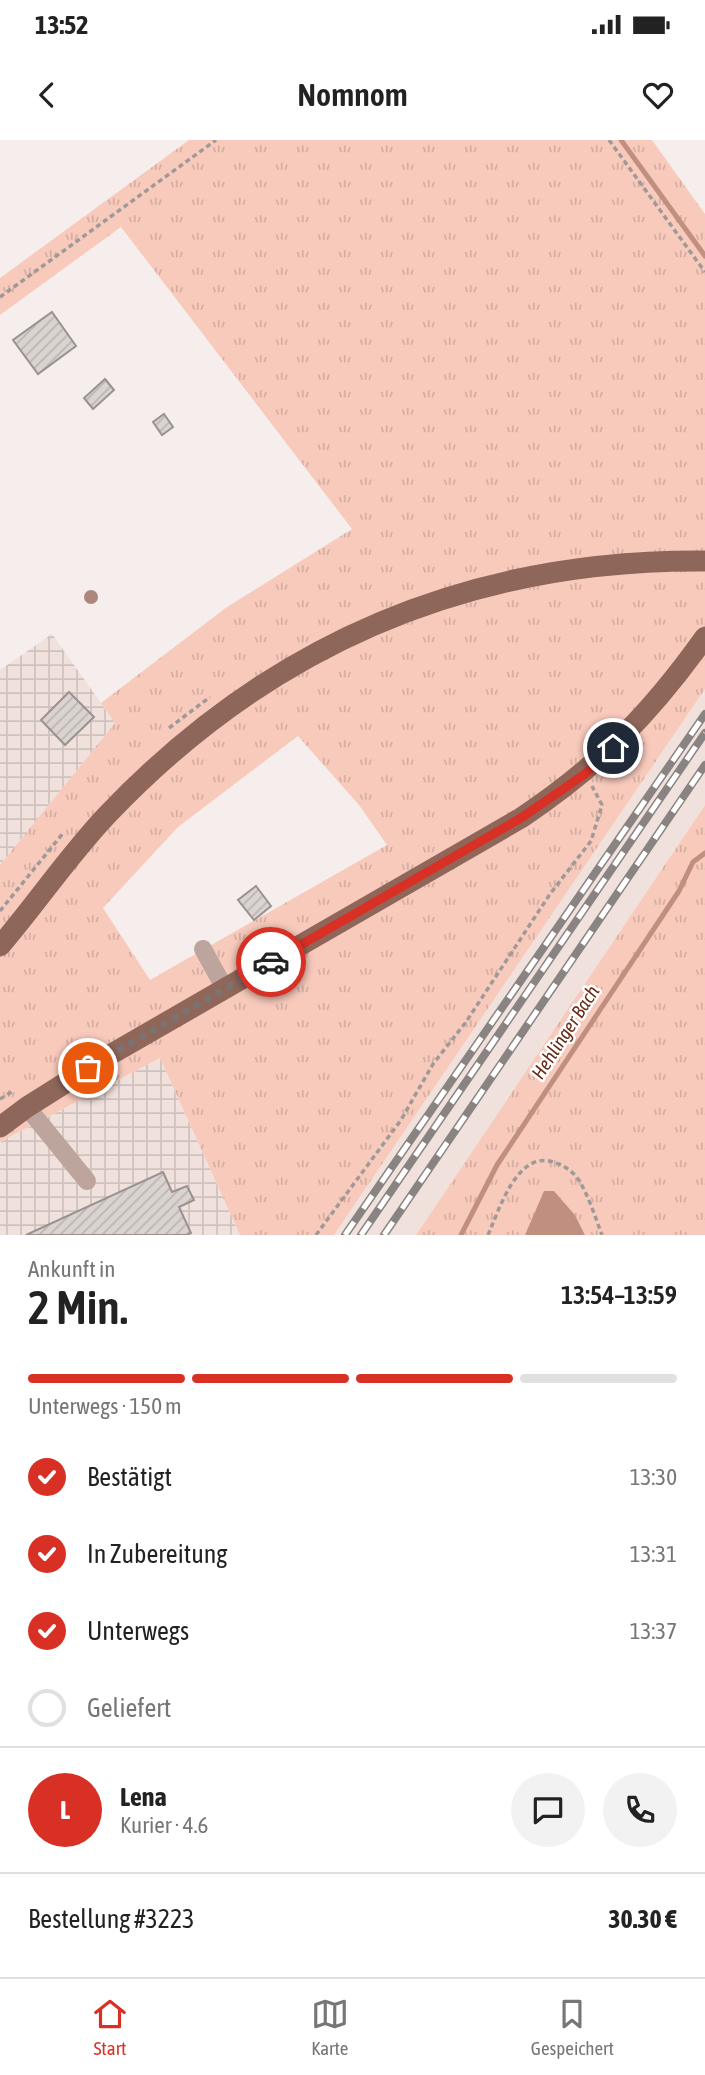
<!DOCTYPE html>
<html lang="de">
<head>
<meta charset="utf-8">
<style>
  body { margin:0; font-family:"Asap Condensed",sans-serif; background:#f2f2f2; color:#222; height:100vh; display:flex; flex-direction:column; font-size:26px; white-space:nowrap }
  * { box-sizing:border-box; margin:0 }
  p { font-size:23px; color:#767676 }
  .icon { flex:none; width:38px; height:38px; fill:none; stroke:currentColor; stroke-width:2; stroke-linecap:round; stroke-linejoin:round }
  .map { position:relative; height:1095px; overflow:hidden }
  .panel { display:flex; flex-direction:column; background:#fff; flex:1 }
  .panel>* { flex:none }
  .pin { position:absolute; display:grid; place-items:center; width:60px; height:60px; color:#fff; margin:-30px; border:4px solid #fff; border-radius:50%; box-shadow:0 2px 7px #0007 }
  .courier { position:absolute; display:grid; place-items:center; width:70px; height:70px; margin:-35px; border:5px solid #d93025; border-radius:50%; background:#fff; color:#222; box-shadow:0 2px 9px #0007 }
  .head em { font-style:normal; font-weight:600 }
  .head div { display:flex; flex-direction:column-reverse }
  .head { display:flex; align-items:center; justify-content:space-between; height:119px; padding:0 28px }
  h1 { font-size:46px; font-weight:600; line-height:52px }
  .bar { display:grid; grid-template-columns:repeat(4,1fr); gap:10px 7px; align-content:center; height:84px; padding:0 28px }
  .bar i { height:9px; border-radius:5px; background:#e0e0e0 }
  .bar .active { background:#d93025 }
  .bar p { grid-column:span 4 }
  .line { display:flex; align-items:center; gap:18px; padding:0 28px; border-top:2px solid #e0e0e0 }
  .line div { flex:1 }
  .round { display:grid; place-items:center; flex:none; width:74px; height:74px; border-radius:37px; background:#f2f2f2 }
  ol { padding:0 28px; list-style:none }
  li { display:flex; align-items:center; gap:21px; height:77px }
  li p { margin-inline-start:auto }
  li .icon { padding:7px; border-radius:50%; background:#d93025; color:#fff; stroke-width:4 }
  li:last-child { color:#767676 }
  li i { width:38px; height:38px; border:4px solid #e0e0e0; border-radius:50% }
  .status { display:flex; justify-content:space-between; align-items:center; height:49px; padding:0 35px; background:#fff; direction:ltr }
  .status svg { height:19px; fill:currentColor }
  header { display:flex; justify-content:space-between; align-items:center; height:91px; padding:0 28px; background:#fff; font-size:32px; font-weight:600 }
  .dock { display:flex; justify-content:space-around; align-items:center; height:98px; border-top:2px solid #e0e0e0; background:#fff; font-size:19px; color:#767676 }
  .dock a { display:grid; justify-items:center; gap:4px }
  .dock .active { color:#d93025 }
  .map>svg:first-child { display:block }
  .built { fill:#f1e1dc }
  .industrial { fill:url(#industrial-grid) }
  .grass { fill:url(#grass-tufts); fill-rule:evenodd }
  .water { fill:#c18f7f }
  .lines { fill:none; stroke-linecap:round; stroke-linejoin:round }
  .stream { stroke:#c18f7f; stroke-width:5 }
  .building { fill:url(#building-hatch); stroke:#999290; stroke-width:2 }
  .path { stroke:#9f9998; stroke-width:3.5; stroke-dasharray:5 3.5; stroke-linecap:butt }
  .minor { stroke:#bda59e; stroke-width:18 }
  .major { stroke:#8f675a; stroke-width:21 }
  .rail-casing { stroke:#898482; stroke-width:8 }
  .rail { stroke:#fff; stroke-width:5; stroke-dasharray:16; stroke-linecap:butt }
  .tree { fill:#ad877b }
  .done { stroke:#797472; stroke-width:7; stroke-dasharray:0 12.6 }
  .route { stroke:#d93025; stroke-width:9 }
  .labels { text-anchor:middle; stroke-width:5; stroke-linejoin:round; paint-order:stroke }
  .water-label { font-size:19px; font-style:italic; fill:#682a15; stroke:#fff }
</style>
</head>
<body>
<div class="status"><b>13:52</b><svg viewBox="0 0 49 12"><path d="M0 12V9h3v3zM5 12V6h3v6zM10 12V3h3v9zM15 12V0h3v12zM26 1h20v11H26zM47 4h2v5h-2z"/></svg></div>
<header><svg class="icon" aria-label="back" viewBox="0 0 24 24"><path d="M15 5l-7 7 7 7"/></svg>Nomnom<svg class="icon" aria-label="heart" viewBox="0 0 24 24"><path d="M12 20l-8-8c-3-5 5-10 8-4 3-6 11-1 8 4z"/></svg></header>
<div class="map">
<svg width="705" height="1095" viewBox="0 0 705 1095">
  <defs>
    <pattern id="industrial-grid" width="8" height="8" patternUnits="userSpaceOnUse" patternTransform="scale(1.75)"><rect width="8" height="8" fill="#f1e1dc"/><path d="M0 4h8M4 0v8" fill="none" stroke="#cfc2bd"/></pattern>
    <pattern id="grass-tufts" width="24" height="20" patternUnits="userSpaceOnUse" patternTransform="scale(1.75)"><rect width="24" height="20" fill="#f8cabc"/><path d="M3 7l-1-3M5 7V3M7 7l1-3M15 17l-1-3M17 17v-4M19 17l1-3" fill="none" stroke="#d5aea2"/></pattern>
    <pattern id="building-hatch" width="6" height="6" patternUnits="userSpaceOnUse" patternTransform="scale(1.75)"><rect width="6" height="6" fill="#dad3d0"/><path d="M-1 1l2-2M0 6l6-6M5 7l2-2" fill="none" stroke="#bcb6b3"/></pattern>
  </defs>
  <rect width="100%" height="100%" fill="#f6eeec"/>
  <polygon class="built" points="705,549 705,665 416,1095 334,1095"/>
  <g class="industrial">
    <polygon points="52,494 115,583 0,725 0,530"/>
    <polygon points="160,918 240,1095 0,1095 0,1002"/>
  </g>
  <g class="grass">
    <path d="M189 0H652L705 74V549L334 1095H240L160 918 0 1002V725L115 583 101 563 227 467 352 389 121 87 0 175V138ZM298 596 359 665 387 705 150 840 103 768 178 687Z"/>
    <polygon points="705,665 705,1095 585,1095 575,1075 554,1051 525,1095 416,1095"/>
  </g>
  <polygon class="water" points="544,1051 554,1051 575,1075 585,1095 525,1095"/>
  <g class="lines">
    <g class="stream">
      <polyline points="621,0 705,116"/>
      <polyline points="461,1095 497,1025 679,751 693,722 705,713"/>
    </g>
  </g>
  <g class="building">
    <polygon points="52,172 76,206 38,234 13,200"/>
    <polygon points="105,239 114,250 93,269 84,258"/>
    <polygon points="164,274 173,287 162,295 153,282"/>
    <polygon points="69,552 94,577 65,605 41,580"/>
    <polygon points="256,746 271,766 254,780 238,760"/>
    <polygon points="163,1032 172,1052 187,1046 194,1060 179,1067 191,1093 187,1095 26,1095"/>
  </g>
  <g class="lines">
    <g class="path">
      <polyline points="609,0 705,132"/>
      <polyline points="0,157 216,0"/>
      <polyline points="169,588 210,557"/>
      <polyline points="0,771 64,692"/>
      <polyline points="0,959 13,951"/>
      <polyline points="316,1095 401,980 433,924 466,882 550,754 591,701 602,665 592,646"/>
      <path d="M488 1095C499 1070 518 1007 556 1023 565 1026 573 1032 578 1039 589 1056 595 1077 602 1095"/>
    </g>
    <g class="minor">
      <polyline points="203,809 225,849"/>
      <polyline points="27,967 87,1041"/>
    </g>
    <g class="major">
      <path d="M0 806C37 763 68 716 108 674 270 504 470 419 705 421"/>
      <path d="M0 987 27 967 108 916 521 678C600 625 650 574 705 497"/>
    </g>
    <defs>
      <g id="rail">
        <polyline points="345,1095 705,574"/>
        <polyline points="361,1095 705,593"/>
        <polyline points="384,1095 705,625"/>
      </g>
    </defs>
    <use href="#rail" class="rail-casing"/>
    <use href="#rail" class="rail"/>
  </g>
  <circle class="tree" cx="91" cy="457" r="7"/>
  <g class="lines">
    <polyline class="done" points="88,928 271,822"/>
    <polyline class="route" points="271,822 521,678 585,634 613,608"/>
  </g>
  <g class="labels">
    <g class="water-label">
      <text transform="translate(565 892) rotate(-57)" y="7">Hehlinger Bach</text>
    </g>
  </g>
</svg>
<div class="pin" style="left:88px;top:928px;background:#ea580c"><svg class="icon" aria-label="bag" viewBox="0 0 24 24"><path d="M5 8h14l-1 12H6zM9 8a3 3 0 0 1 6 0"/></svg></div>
<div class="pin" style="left:613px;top:608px;background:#1f2937"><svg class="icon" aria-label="home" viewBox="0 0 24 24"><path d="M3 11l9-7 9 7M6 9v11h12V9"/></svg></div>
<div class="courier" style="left:271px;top:822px"><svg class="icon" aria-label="car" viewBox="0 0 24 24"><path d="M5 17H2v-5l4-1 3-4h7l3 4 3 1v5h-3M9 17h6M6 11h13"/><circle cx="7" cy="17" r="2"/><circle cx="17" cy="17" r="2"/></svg></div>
</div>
<section class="panel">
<div class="head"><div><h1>2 Min.</h1><p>Ankunft in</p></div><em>13:54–13:59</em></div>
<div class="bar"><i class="active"></i><i class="active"></i><i class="active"></i><i></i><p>Unterwegs · 150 m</p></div>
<ol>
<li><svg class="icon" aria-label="check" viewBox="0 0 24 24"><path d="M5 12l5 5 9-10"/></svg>Bestätigt<p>13:30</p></li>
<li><svg class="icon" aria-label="check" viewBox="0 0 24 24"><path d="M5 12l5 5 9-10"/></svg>In Zubereitung<p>13:31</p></li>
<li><svg class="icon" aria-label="check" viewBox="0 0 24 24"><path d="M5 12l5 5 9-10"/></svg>Unterwegs<p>13:37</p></li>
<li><i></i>Geliefert</li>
</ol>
<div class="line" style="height:126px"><b class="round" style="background:#d93025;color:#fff">L</b><div><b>Lena</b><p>Kurier · 4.6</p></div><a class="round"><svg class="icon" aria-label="chat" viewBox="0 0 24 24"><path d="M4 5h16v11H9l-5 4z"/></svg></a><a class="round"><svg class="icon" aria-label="phone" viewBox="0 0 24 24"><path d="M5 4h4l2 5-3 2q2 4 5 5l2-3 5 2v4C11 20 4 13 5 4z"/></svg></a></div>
<div class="line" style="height:91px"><div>Bestellung #3223</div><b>30.30 €</b></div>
</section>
<nav class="dock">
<a class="active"><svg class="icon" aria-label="home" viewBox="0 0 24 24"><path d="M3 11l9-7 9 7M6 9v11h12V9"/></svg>Start</a>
<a><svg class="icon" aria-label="map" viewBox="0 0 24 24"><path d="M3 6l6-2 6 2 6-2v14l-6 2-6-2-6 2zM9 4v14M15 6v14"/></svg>Karte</a>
<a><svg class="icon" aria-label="saved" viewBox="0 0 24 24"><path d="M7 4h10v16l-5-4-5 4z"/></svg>Gespeichert</a>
</nav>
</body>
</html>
